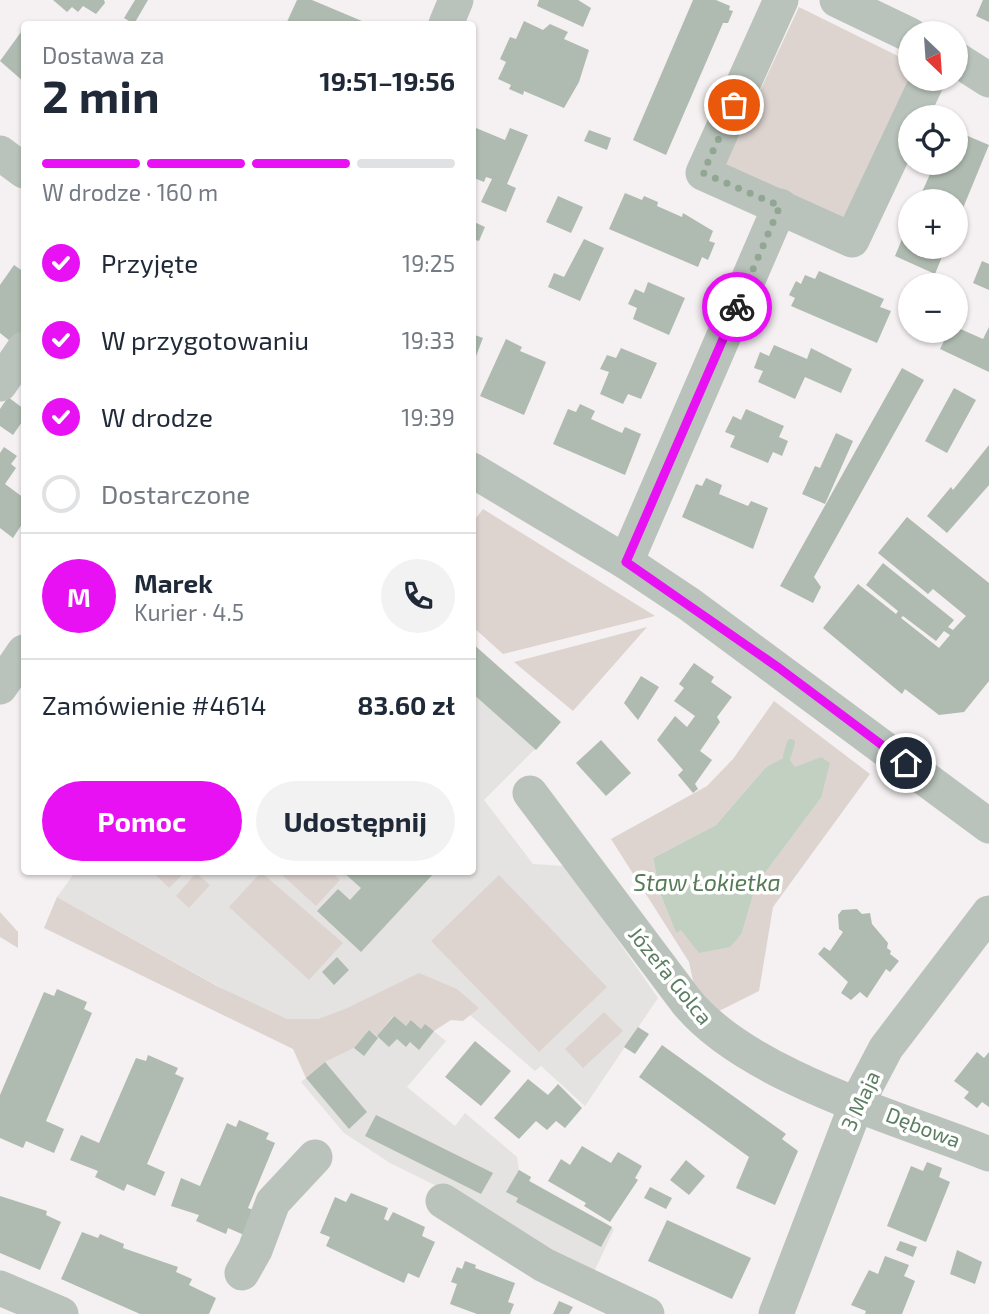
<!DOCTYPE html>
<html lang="pl">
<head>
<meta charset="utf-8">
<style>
  body { margin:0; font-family:"Exo 2",sans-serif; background:#f2f2f3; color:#1f2937; height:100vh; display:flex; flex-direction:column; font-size:26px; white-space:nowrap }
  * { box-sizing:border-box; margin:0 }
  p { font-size:23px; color:#747a83 }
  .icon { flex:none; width:38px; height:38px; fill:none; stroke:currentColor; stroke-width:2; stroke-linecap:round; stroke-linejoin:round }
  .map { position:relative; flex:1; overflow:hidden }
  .details { position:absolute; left:21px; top:21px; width:455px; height:854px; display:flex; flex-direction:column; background:#fff; border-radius:7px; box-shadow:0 2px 5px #0004 }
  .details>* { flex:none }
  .needle { width:46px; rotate:155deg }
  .fabs { position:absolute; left:898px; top:21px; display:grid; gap:14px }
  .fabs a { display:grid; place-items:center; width:70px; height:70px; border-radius:50%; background:#fff; box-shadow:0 2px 5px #0004; font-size:35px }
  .pin { position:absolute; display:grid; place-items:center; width:60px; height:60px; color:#fff; margin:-30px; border:4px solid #fff; border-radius:50%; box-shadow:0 2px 7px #0007 }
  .courier { position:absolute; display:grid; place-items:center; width:70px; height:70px; margin:-35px; border:5px solid #e711f4; border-radius:50%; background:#fff; color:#222; box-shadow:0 2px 9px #0007 }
  .overview em { font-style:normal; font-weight:700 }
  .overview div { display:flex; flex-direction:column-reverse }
  .overview { display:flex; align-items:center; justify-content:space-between; height:119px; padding:0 21px }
  h1 { font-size:46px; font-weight:700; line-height:52px }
  .bar { display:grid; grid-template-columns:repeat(4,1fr); gap:10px 7px; align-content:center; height:84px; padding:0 21px }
  .bar i { height:9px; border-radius:5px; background:#e0e1e3 }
  .bar .selected { background:#e711f4 }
  .bar p { grid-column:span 4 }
  .line { display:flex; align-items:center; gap:18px; padding:0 21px; border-top:2px solid #e0e1e3 }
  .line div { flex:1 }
  .round { display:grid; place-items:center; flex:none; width:74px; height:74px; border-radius:37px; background:#f2f2f3 }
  ol { padding:0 21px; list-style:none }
  li { display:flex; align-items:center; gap:21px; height:77px }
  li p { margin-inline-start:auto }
  li .icon { padding:7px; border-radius:50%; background:#e711f4; color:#fff; stroke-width:4 }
  li:last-child { color:#747a83 }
  li i { width:38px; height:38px; border:4px solid #e0e1e3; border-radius:50% }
  .button { display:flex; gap:14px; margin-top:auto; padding:14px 21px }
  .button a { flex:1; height:80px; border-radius:42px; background:#e711f4; color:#fff; font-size:28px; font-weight:700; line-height:80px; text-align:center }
  .button a+a { background:#f2f2f3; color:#1f2937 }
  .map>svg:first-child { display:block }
  .built { fill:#e5e3e2 }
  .green { fill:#ddd4d0; fill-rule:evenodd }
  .water { fill:#c1d0c1 }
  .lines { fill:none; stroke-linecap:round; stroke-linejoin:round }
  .stream { stroke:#c1d0c1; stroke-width:8 }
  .building { fill:#afbbb0; fill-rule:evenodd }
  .minor { stroke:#b9c3bb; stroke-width:35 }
  .done { stroke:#92a694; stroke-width:7; stroke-dasharray:0 12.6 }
  .route { stroke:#e711f4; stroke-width:9 }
  .labels { text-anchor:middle; stroke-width:7; stroke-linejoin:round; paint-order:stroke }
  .street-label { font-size:21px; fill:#5c7e62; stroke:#fff }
  .water-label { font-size:23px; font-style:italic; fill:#587b57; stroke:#fff }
</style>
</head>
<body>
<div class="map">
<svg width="989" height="1314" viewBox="0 0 989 1314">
  <rect width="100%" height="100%" fill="#f5f0f1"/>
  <g class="built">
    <polygon points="473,693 535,749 484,800 533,864 566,866 658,998 585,1106 541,1066 535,1071 449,997 303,1033 57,897 75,872 472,872"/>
    <polygon points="394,1016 425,1024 446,1041 407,1087 455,1126 465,1113 517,1157 519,1170 531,1177 530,1181 614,1229 594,1272 539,1246 463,1199 390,1163 344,1133 301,1082 325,1062 354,1048 369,1030 377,1036"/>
  </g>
  <g class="green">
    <polygon points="799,7 910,62 910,79 847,225 723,170"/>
    <polygon points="483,509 655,616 503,654 473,627 473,522"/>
    <polygon points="647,627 573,711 514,662"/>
    <path d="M774 701 870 774 773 907 759 991 717 1012 694 985 689 962 611 839 707 786 733 759ZM786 757 795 768 821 757V798L756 885 742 933 681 929 676 933 660 893 653 858 716 825 766 767Z"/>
    <polygon points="158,872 185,872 169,888 155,874"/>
    <polygon points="261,872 343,943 309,980 229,907"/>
    <polygon points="279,872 331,872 340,880 316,906"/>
    <polygon points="196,873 210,885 189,908 176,896"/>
    <polygon points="499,875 607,987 539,1052 431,941"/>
    <polygon points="57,897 217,986 287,1019 318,1019 345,1009 419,973 457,989 479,1008 463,1021 451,1020 434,1031 425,1024 421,1029 412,1020 406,1026 393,1016 377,1036 369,1030 354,1048 325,1062 306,1078 293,1049 44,928"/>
    <polygon points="0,912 18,932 18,948 0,937"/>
    <polygon points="604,1012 623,1031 583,1068 565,1049"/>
  </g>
  <polygon class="water" points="787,756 795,767 821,757 830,763 821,798 756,885 742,933 730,947 699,953 681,930 676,933 660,893 653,858 716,825 766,767"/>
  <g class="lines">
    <polyline class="stream" points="787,756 791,743"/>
  </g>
  <g class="building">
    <polygon points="53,0 104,0 105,3 96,14 83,6 78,12 72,7 67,12"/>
    <polygon points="135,0 148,0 134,24 124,18"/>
    <polygon points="297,0 312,0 369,24 286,24"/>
    <polygon points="539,0 578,0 591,8 583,27 537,6"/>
    <polygon points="693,0 716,0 730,6 729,10 733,11 728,23 723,23 666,155 633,140"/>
    <polygon points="983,0 989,0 989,22 976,16"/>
    <polygon points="524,21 543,30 550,24 568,32 564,39 589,50 579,82 564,108 524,91 523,95 509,89 511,85 498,79 506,62 500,59 510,37 516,39"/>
    <polygon points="24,28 24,82 0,61"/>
    <polygon points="476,128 505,140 510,128 528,135 507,184 516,188 506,212 481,202 492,179 486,177 484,182 474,178 476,173 472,171 472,136"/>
    <polygon points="589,130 611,138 607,150 584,141"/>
    <polygon points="956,131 989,145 956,225 956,201 918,201 935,163 956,163"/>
    <polygon points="625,193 642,200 644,196 658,202 657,206 682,217 683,213 713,231 709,241 715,243 708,260 702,257 698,267 609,229"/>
    <polygon points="558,196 583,207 571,233 546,222"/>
    <polygon points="910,220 910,247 946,247 935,274 895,256"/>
    <polygon points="472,221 485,227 479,241 472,239"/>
    <polygon points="584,239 604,248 580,301 548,287 554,273 564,277"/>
    <polygon points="982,261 989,264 989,290 973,283"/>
    <polygon points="14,265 24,272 24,332 15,345 0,333 0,285"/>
    <polygon points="819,271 884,299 880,307 891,311 877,343 791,306 795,298 789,295 796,281 801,284 805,275 815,279"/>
    <polygon points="648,282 685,298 669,335 633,319 637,308 628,304 635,289 644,293"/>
    <polygon points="956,327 983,339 989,327 989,372 940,349 949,331 956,331"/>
    <polygon points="472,334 483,338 473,364 472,364"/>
    <polygon points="506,339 522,347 520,351 546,362 524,415 480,396"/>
    <polygon points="774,345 807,359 811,348 852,369 841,393 805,377 795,399 758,382 763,371 754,368 760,352 769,356"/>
    <polygon points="621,348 657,363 641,399 628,394 623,404 600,394 609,372 600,369 607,355 616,358"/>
    <polygon points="902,368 924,380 814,577 821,587 813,603 780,586"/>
    <polygon points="954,388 976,400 947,453 925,441"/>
    <polygon points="8,397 24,409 24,419 13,435 0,426 0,409"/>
    <polygon points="580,404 595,411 591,419 622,433 625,427 641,434 625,475 553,444 568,409 576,412"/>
    <polygon points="746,409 784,426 779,437 788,441 782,456 773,452 768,463 730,447 735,436 725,432 733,416 741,420"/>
    <polygon points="836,433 853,441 825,504 802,494 815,466 820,468"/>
    <polygon points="989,445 989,485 947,533 927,516 951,487 953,490"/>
    <polygon points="4,447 17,456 11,464 16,468 5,484 24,498 24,521 13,538 0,528 0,453"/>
    <polygon points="706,478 722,485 719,494 748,506 751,501 768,508 753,549 682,517 696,484 702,486"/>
    <path d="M907 517 989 583V681L964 712 939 715 905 689 902 694 823 628 858 584 896 614 898 611 866 585 883 563 954 620 948 627 953 630 966 616 933 589 928 594 878 553ZM903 616 936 641 944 631 950 635 939 648 901 618Z"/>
    <polygon points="472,643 561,722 536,750 472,693"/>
    <polygon points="694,663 714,677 711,682 732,697 717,717 720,722 700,751 712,760 695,784 698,789 693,793 678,775 683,770 657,740 675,716 687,727 695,716 674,701 684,688 679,684"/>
    <polygon points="641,676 659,687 638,720 624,703"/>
    <polygon points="601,740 631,773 606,796 576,763"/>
    <polygon points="343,872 435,872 361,952 317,911 338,889 350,900 361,888"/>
    <polygon points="857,909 862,914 870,913 872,924 888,943 887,948 891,951 890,954 899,961 890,972 886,969 867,998 860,992 851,1000 841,993 848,982 818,954 824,947 830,951 843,932 839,929 838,915 842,910"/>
    <polygon points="337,957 349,970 334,985 322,972"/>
    <polygon points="57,989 87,1002 84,1009 92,1013 46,1121 64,1129 54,1153 26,1141 23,1148 0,1138 0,1095 44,992 54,996"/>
    <polygon points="394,1016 406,1026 411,1020 421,1029 425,1024 434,1031 419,1050 410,1042 406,1047 397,1039 389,1047 377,1036"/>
    <polygon points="638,1027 649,1034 635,1054 624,1047"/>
    <polygon points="369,1030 378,1038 364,1056 354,1048"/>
    <polygon points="475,1041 511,1071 481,1106 445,1077"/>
    <polygon points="662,1045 786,1134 782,1139 798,1151 775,1205 736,1188 749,1157 639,1077"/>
    <polygon points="977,1052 984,1058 989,1052 989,1107 982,1102 977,1108 964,1098 969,1092 954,1081"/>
    <polygon points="148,1055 178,1068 175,1074 184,1078 147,1164 165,1172 155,1196 127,1184 124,1191 95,1177 98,1171 70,1160 81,1135 99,1143 136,1058 146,1061"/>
    <polygon points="325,1062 367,1112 349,1129 306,1078"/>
    <polygon points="528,1079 548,1095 558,1084 582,1108 565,1128 556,1121 547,1130 536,1121 519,1139 494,1118"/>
    <polygon points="376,1115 493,1173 481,1194 365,1136"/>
    <polygon points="239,1120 269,1133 266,1139 275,1143 248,1208 261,1213 251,1238 228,1228 226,1234 196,1221 199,1215 171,1206 181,1178 200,1186 227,1123 236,1127"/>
    <polygon points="582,1146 611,1163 618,1152 642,1166 635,1178 638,1180 610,1222 584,1206 586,1203 548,1181 561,1159 570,1165"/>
    <polygon points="686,1160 705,1176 689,1195 670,1180"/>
    <polygon points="927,1162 942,1168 939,1177 950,1182 926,1242 887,1226 911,1166 923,1171"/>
    <polygon points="519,1170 531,1177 529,1181 612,1227 601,1247 516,1202 518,1198 506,1192"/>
    <polygon points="650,1187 672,1198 666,1209 644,1198"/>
    <polygon points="351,1193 388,1208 384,1219 388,1221 393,1212 425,1227 422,1236 435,1242 419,1278 408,1273 404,1283 326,1246 330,1237 320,1233 335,1197 346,1202"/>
    <polygon points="0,1196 47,1211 46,1215 61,1222 40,1270 0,1253"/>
    <polygon points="667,1220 751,1258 732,1299 648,1261"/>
    <polygon points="82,1232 98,1238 100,1234 124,1244 123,1248 178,1267 176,1272 192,1279 189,1285 216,1298 209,1314 140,1314 61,1279"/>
    <polygon points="900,1241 917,1247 913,1257 896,1250"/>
    <polygon points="957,1250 982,1262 975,1284 950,1274"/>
    <polygon points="885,1256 909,1265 904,1276 915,1281 902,1314 865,1314 866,1311 851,1305 869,1270 878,1274"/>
    <polygon points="465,1261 476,1265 475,1268 515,1283 508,1302 514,1304 510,1314 477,1314 450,1304 457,1284 451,1282 457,1267 462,1269"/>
    <polygon points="559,1301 573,1307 569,1314 553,1314"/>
  </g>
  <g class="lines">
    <g class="minor">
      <polyline points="781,0 703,173 852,240 928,79"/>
      <polyline points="837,0 910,35"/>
      <polyline points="446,24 456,0"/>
      <polyline points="956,59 989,80"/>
      <polyline points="0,153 24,171"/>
      <polyline points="0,384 24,349"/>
      <polyline points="472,470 626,562 689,604 989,826"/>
      <polyline points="626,562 780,206"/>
      <polyline points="0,687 24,652"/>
      <path d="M530 793 686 1001C746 1076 899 1118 989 1154"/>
      <polyline points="443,1201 544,1265 647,1314"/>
      <polyline points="242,1273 255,1250 273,1202 315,1157"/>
      <polyline points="0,1288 61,1314"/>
      <polyline points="776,1314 857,1103 886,1048 989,913"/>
    </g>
  </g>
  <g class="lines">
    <polyline class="done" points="734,105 703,173 780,206 737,307"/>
    <polyline class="route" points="737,307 626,562 779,668 906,763"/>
  </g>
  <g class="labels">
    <g class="street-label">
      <text transform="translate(670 976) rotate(51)" y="7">Józefa Golca</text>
      <text transform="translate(861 1101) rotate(-65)" y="7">3 Maja</text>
      <text transform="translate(923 1128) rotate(21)" y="7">Dębowa</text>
    </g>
    <g class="water-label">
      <text x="707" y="891">Staw Łokietka</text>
    </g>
  </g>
</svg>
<div class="fabs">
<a><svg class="needle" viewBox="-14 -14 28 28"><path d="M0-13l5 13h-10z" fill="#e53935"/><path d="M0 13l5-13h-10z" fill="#747a83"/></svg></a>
<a><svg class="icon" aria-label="locate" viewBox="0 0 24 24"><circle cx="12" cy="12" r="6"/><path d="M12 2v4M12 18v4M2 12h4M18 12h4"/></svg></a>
<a>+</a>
<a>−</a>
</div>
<div class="pin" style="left:734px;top:105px;background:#ea580c"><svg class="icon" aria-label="bag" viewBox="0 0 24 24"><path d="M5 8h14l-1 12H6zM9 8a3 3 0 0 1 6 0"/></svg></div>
<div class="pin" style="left:906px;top:763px;background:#1f2937"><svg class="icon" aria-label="home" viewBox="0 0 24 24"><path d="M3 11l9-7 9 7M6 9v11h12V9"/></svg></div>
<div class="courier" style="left:737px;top:307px"><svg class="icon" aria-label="bike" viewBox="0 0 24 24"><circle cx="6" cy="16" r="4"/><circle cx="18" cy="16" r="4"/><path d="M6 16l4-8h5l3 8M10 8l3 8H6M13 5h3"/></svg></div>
<section class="details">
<div class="overview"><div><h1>2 min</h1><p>Dostawa za</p></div><em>19:51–19:56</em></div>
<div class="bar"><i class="selected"></i><i class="selected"></i><i class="selected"></i><i></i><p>W drodze · 160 m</p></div>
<ol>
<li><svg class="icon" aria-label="check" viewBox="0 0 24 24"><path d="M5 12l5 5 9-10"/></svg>Przyjęte<p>19:25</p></li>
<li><svg class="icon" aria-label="check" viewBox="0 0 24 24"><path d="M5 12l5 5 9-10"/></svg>W przygotowaniu<p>19:33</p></li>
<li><svg class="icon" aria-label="check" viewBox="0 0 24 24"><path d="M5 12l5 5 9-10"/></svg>W drodze<p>19:39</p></li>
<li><i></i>Dostarczone</li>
</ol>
<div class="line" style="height:126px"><b class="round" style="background:#e711f4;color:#fff">M</b><div><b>Marek</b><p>Kurier · 4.5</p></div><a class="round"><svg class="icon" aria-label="phone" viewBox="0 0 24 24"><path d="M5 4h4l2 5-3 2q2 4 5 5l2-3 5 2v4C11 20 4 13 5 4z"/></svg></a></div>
<div class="line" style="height:91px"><div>Zamówienie #4614</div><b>83.60 zł</b></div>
<div class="button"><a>Pomoc</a><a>Udostępnij</a></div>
</section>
</div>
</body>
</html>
